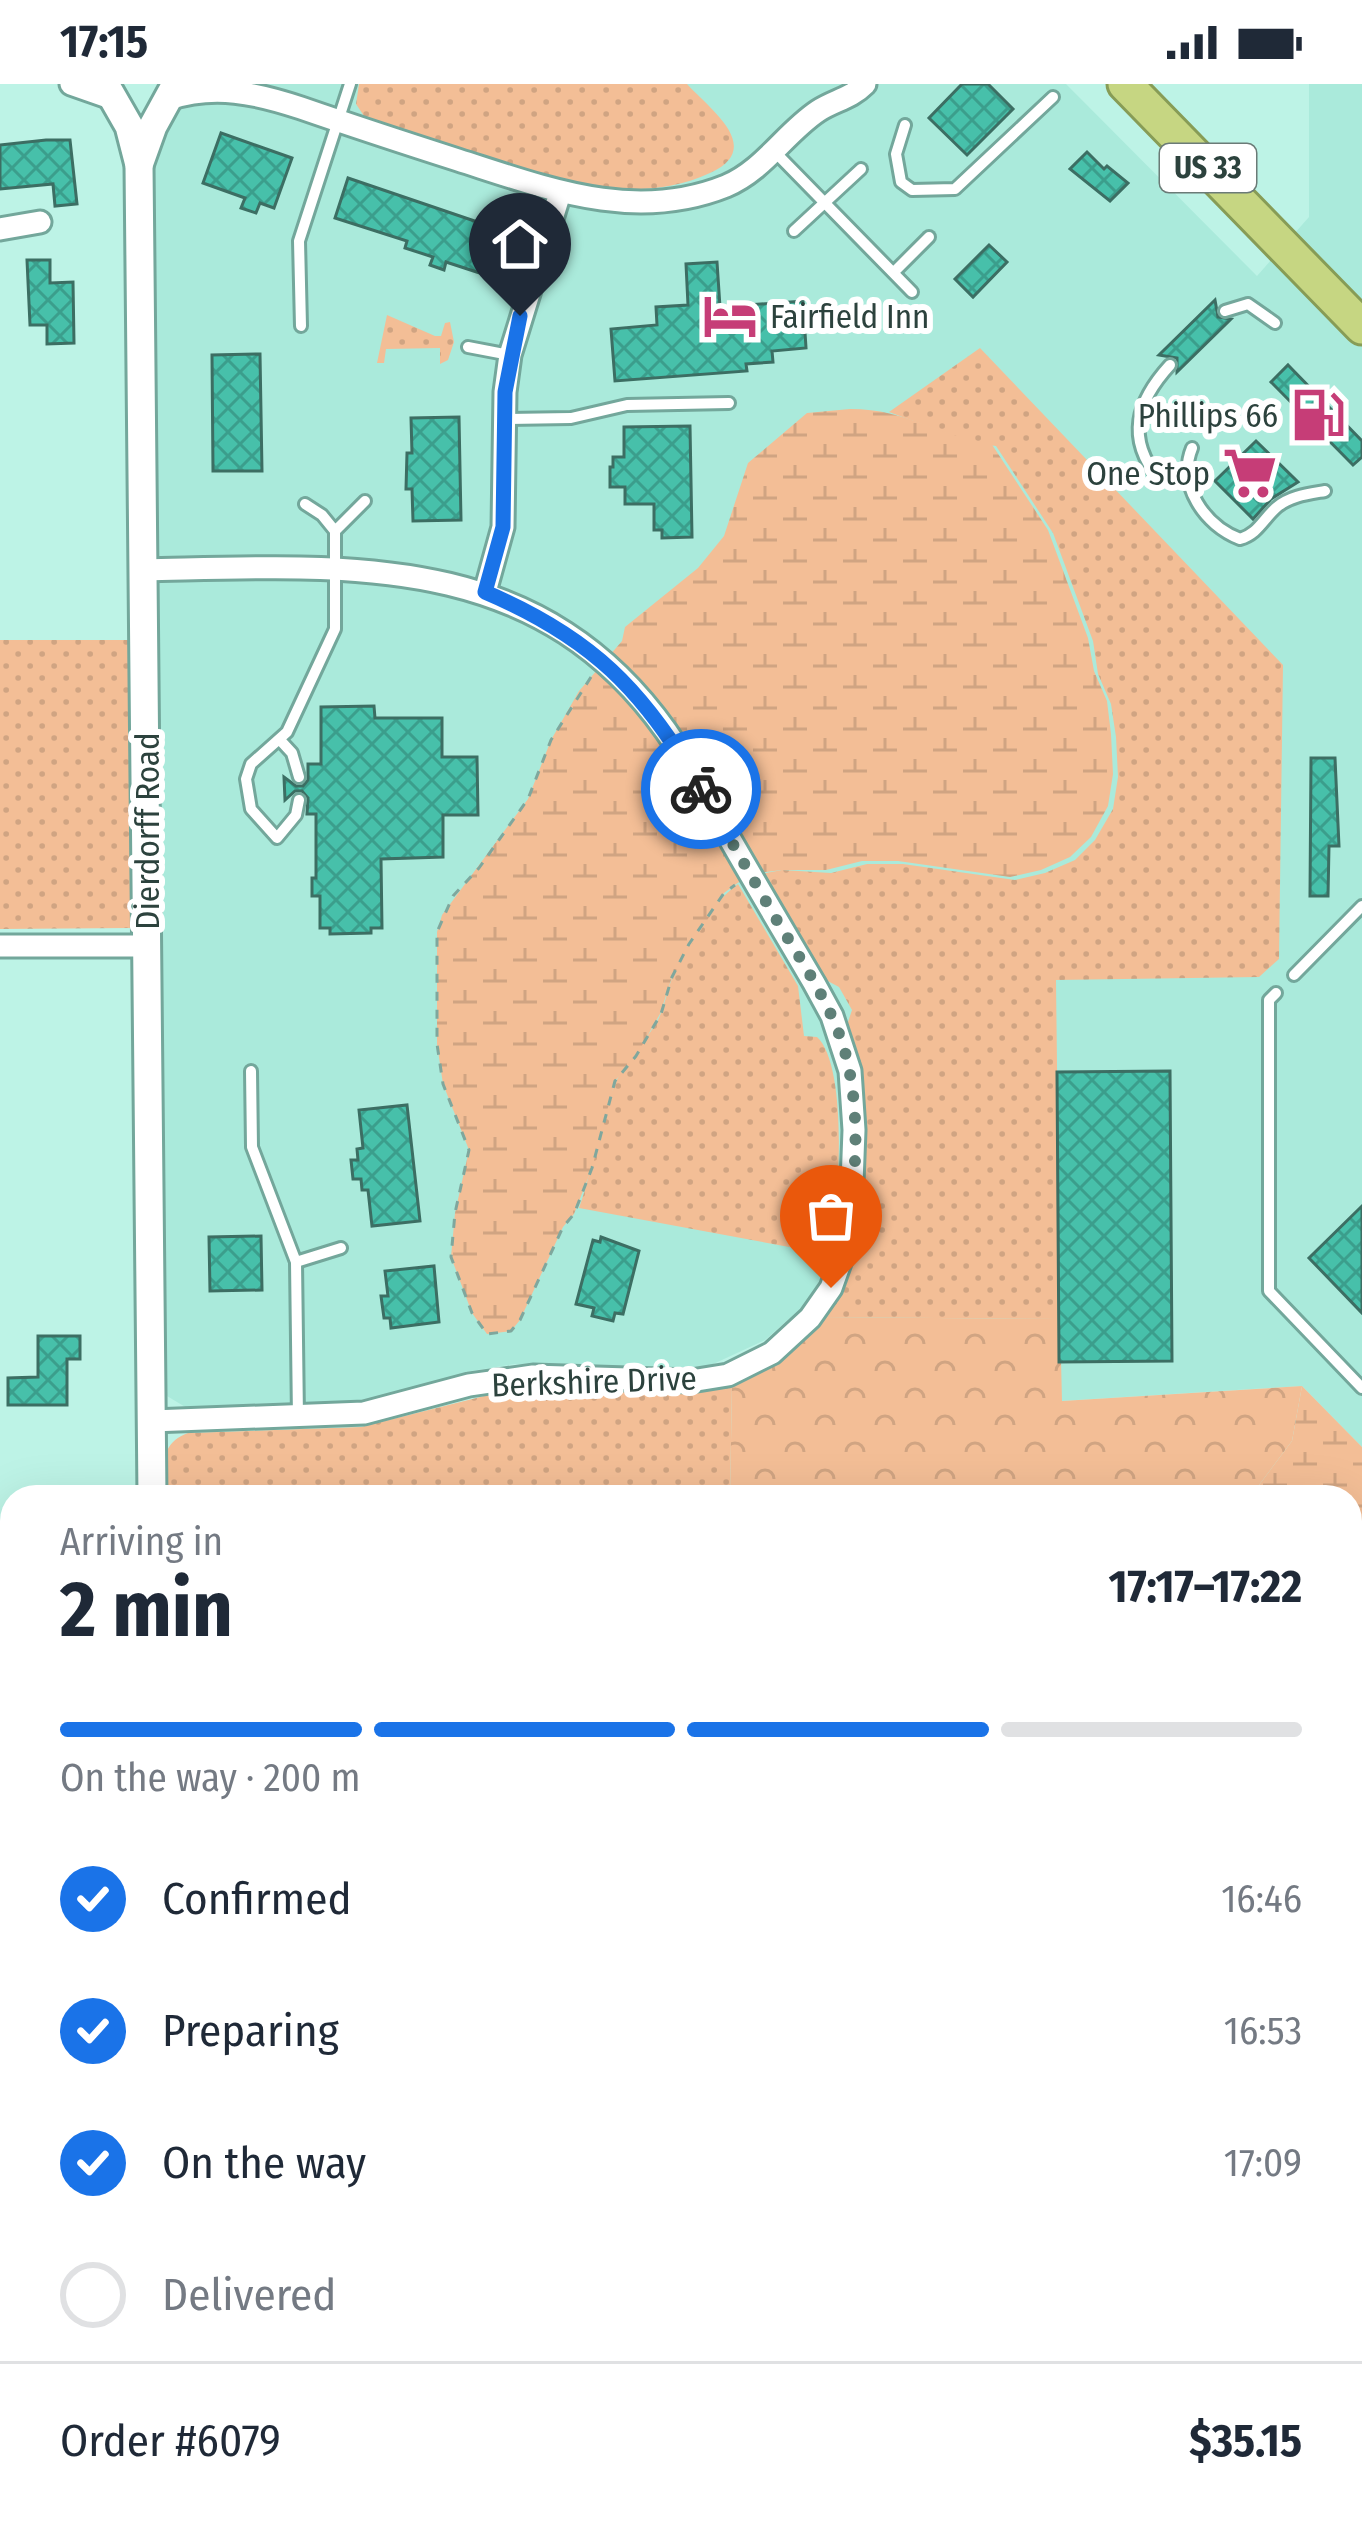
<!DOCTYPE html>
<html lang="en">
<head>
<meta charset="utf-8">
<style>
  body { margin:0; font-family:"Fira Sans Condensed",sans-serif; background:#f6f6f7; color:#1f2937; height:100vh; display:flex; flex-direction:column; font-size:45px; white-space:nowrap }
  * { box-sizing:border-box; margin:0 }
  p { font-size:39px; color:#747a83 }
  .icon { flex:none; width:66px; height:66px; fill:none; stroke:currentColor; stroke-width:2; stroke-linecap:round; stroke-linejoin:round }
  .map { position:relative; flex:1; overflow:hidden }
  .sheet { position:absolute; left:0px; top:1401px; width:1362px; height:1059px; display:flex; flex-direction:column; background:#fff; border-radius:36px 36px 0 0; box-shadow:0 12px 48px #0002 }
  .sheet>* { flex:none }
  .pin { position:absolute; display:grid; place-items:center; width:102px; height:102px; color:#fff; margin:-123px -51px; border-radius:50% 50% 50% 0; rotate:-45deg; box-shadow:0 0 12px #0007 }
  .pin .icon { rotate:45deg }
  .courier { position:absolute; display:grid; place-items:center; width:120px; height:120px; margin:-60px; border:9px solid #1a73e8; border-radius:50%; background:#fff; color:#222; box-shadow:0 3px 15px #0007 }
  .head em { font-style:normal; font-weight:700 }
  .head div { display:flex; flex-direction:column-reverse }
  .head { display:flex; align-items:center; justify-content:space-between; height:204px; padding:0 60px }
  h1 { font-size:78px; font-weight:700; line-height:90px }
  .bar { display:grid; grid-template-columns:repeat(4,1fr); gap:18px 12px; align-content:center; height:144px; padding:0 60px }
  .bar i { height:15px; border-radius:9px; background:#e0e1e3 }
  .bar .on { background:#1a73e8 }
  .bar p { grid-column:span 4 }
  .line { display:flex; align-items:center; gap:30px; padding:0 60px; border-top:3px solid #e0e1e3 }
  .line div { flex:1 }
  ol { padding:0 60px; list-style:none }
  li { display:flex; align-items:center; gap:36px; height:132px }
  li p { margin-inline-start:auto }
  li .icon { padding:12px; border-radius:50%; background:#1a73e8; color:#fff; stroke-width:4 }
  li:last-child { color:#747a83 }
  li i { width:66px; height:66px; border:6px solid #e0e1e3; border-radius:50% }
  .status { display:flex; justify-content:space-between; align-items:center; height:84px; padding:0 60px; background:#fff; direction:ltr }
  .status svg { height:33px; fill:currentColor }
  .map>svg:first-child { display:block }
  .built { fill:#aaeadb }
  .industrial { fill:url(#industrial-grid) }
  .grass { fill:url(#grass-dots) }
  .forest { fill:url(#forest-crowns) }
  .wetland { fill:url(#wetland-marsh) }
  .building { fill:url(#building-cross-hatch); stroke:#3c6e63; stroke-width:3 }
  .lines { fill:none; stroke-linecap:round; stroke-linejoin:round }
  .service-casing { stroke:#73a79b; stroke-width:16 }
  .minor-casing { stroke:#73a79b; stroke-width:27 }
  .tertiary-casing { stroke:#73a79b; stroke-width:33 }
  .trunk-casing { stroke:#879c56; stroke-width:39 }
  .path { stroke:#7fa79d; stroke-width:3; stroke-dasharray:9 9; stroke-linecap:butt }
  .service { stroke:#fff; stroke-width:10 }
  .minor { stroke:#fff; stroke-width:21 }
  .tertiary { stroke:#fff; stroke-width:27 }
  .trunk { stroke:#c6d682; stroke-width:33 }
  .done { stroke:#5f8078; stroke-width:12; stroke-dasharray:0 21.6 }
  .route { stroke:#1a73e8; stroke-width:15 }
  .labels { text-anchor:middle; stroke-width:12; stroke-linejoin:round; paint-order:stroke }
  .shield { fill:#fff; stroke:#6b7b77; stroke-width:3 }
  .shield-label { font-size:30px; font-weight:bold; fill:#2c423d }
  .poi-label { font-size:33px; fill:#2c423d; stroke:#fff; text-anchor:end }
  .street-label { font-size:33px; fill:#2c423d; stroke:#fff }
</style>
</head>
<body>
<div class="status"><b>17:15</b><svg viewBox="0 0 49 12"><path d="M0 12V9h3v3zM5 12V6h3v6zM10 12V3h3v9zM15 12V0h3v12zM26 1h20v11H26zM47 4h2v5h-2z"/></svg></div>
<div class="map">
<svg width="1362" height="2458" viewBox="0 0 1362 2458">
  <defs>
    <pattern id="industrial-grid" width="8" height="8" patternUnits="userSpaceOnUse" patternTransform="scale(3)"><rect width="8" height="8" fill="#aaeadb"/><path d="M0 4h8M4 0v8" fill="none" stroke="#92cabd"/></pattern>
    <pattern id="grass-dots" width="8" height="8" patternUnits="userSpaceOnUse" patternTransform="scale(3)"><rect width="8" height="8" fill="#f3be96"/><path d="M2 2h.1M6 6h.1" fill="none" stroke="#d0a482" stroke-width="1.8" stroke-linecap="round"/></pattern>
    <pattern id="forest-crowns" width="20" height="18" patternUnits="userSpaceOnUse" patternTransform="scale(3)"><rect width="20" height="18" fill="#f3be96"/><path d="M2 6a3 3 0 1 1 6 0M12 15a3 3 0 1 1 6 0" fill="none" stroke="#d0a482"/></pattern>
    <pattern id="wetland-marsh" width="20" height="14" patternUnits="userSpaceOnUse" patternTransform="scale(3)"><rect width="20" height="14" fill="#f3be96"/><path d="M1 5h8M5 5V1M11 12h8M15 12V8" fill="none" stroke="#d0a482"/></pattern>
    <pattern id="building-cross-hatch" width="8" height="8" patternUnits="userSpaceOnUse" patternTransform="scale(3)"><rect width="8" height="8" fill="#47c0aa"/><path d="M0 0l8 8M0 8l8-8" fill="none" stroke="#3b9e8c"/></pattern>
  </defs>
  <rect width="100%" height="100%" fill="#bdf3e6"/>
  <polygon class="built" points="176,0 1066,0 1257,192 1309,133 1309,0 1362,0 1362,1363 1302,1302 1061,1317 1059,1235 790,1234 765,1256 711,1281 682,1285 515,1280 471,1287 375,1316 328,1323 187,1324 167,1312 162,1303 150,88"/>
  <g class="industrial">
    <rect x="0" y="1689" width="12" height="577"/>
    <polygon points="1362,2041 1362,2241 1350,2241 1350,2047"/>
    <polygon points="0,2287 12,2287 12,2448 1330,2448 1330,2458 0,2458"/>
  </g>
  <g class="grass">
    <path d="M359 0H687C711 26 765 64 710 89 608 137 466 67 366 35L356 20Z"/>
    <polygon points="387,231 435,252 441,252 445,239 450,238 454,258 448,276 440,280 440,264 386,265 384,279 377,279"/>
    <polygon points="980,264 1283,581 1279,875 1259,893 1056,896 1060,1235 823,1233 838,1209 855,972 847,941 852,926 839,903 822,894 761,790 782,786 831,789 867,780 903,780 1015,796 1045,789 1075,776 1095,756 1113,725 1118,693 1116,653 1111,620 1098,590 1093,557 1053,449 996,362 973,359 889,328"/>
    <polygon points="0,556 134,556 132,844 0,845"/>
    <path d="M738 800 798 902 804 952 817 953C849 982 840 1129 827 1170L579 1124C594 1084 597 1037 616 998 624 979 646 957 658 936 665 922 667 906 673 892 688 860 709 821 738 800Z"/>
    <path d="M732 1301 730 1413H164C163 1385 158 1360 188 1349L361 1343 512 1305 555 1303 679 1310Z"/>
  </g>
  <polygon class="forest" points="823,1233 1060,1235 1062,1317 1302,1302 1292,1357 1250,1413 730,1413 732,1301"/>
  <g class="wetland">
    <path d="M850 325C909 325 938 353 991 359L1048 446 1088 554 1094 587 1107 617 1111 650 1113 690 1108 722 1091 753 1070 773 1041 786 1010 793 898 777H862L826 786H782L750 790 724 809 672 893 660 930 636 972 615 997 592 1084 574 1130 563 1143 520 1236 511 1247 487 1250 472 1229 451 1173 455 1129 469 1066 443 1000 437 960V848L442 831 528 715 551 656 579 607 622 557 625 543 698 484 724 452 748 379 807 329Z"/>
    <polygon points="1302,1302 1362,1363 1362,2041 1350,2047 1350,1413 1250,1413 1292,1357"/>
  </g>
  <g class="building">
    <polygon points="962,0 988,0 1013,25 967,71 929,34"/>
    <polygon points="221,49 292,74 274,124 260,119 256,129 241,124 245,114 203,99"/>
    <polygon points="46,56 70,56 77,120 55,122 53,100 0,105 0,61"/>
    <polygon points="1087,68 1104,85 1107,82 1128,99 1110,117 1070,85"/>
    <polygon points="348,94 504,147 489,192 446,178 444,186 430,181 433,173 405,164 407,157 335,134"/>
    <polygon points="989,161 1007,178 973,213 955,195"/>
    <polygon points="27,176 50,176 50,199 73,198 74,259 47,260 47,241 30,241"/>
    <polygon points="717,178 720,223 803,217 806,264 772,267 773,278 746,280 747,287 615,297 611,245 657,241 656,223 688,221 686,180"/>
    <polygon points="1215,216 1218,233 1231,235 1177,288 1177,274 1159,271"/>
    <polygon points="260,270 262,387 213,387 212,271"/>
    <polygon points="1288,281 1362,357 1362,373 1353,381 1271,298"/>
    <polygon points="459,333 461,436 413,437 412,405 406,405 407,369 412,369 411,334"/>
    <polygon points="690,342 692,453 662,454 662,446 654,446 654,420 625,420 625,403 610,403 610,383 613,383 613,373 624,373 624,343"/>
    <polygon points="1256,357 1298,398 1271,415 1253,435 1215,397"/>
    <polygon points="374,622 375,634 442,634 442,673 477,673 478,731 443,731 443,773 381,775 382,844 371,844 371,849 330,850 330,844 320,844 320,812 312,812 312,794 316,794 316,730 307,730 308,714 302,707 295,707 285,716 284,693 296,702 303,702 308,696 308,680 321,680 321,623"/>
    <polygon points="1311,674 1335,674 1339,762 1329,762 1328,812 1310,812"/>
    <polygon points="1170,987 1172,1277 1059,1278 1057,988"/>
    <polygon points="407,1021 420,1137 372,1142 368,1106 362,1106 361,1095 353,1095 351,1076 358,1076 357,1065 363,1064 359,1026"/>
    <polygon points="1362,1122 1362,1229 1309,1174"/>
    <polygon points="261,1152 262,1206 210,1207 209,1153"/>
    <polygon points="601,1153 639,1167 623,1230 615,1229 613,1237 592,1232 594,1224 576,1220 593,1156 600,1158"/>
    <polygon points="434,1182 439,1238 391,1244 390,1234 384,1234 381,1212 388,1212 385,1187"/>
    <polygon points="38,1252 80,1252 80,1275 67,1275 67,1321 8,1321 8,1294 38,1293"/>
  </g>
  <g class="lines">
    <defs>
      <g id="service">
        <polyline points="905,41 896,70 901,98 912,106 955,105 1053,13"/>
        <polyline points="775,68 912,208"/>
        <polyline points="794,147 861,85"/>
        <polyline points="894,188 929,153"/>
        <polyline points="1225,227 1248,220 1275,239"/>
        <polyline points="301,242 299,157 350,0"/>
        <polyline points="468,263 510,271"/>
        <polyline points="506,335 571,334 627,321 729,319"/>
        <path d="M1192 364C1177 401 1204 441 1240 455 1258 450 1263 435 1277 423 1290 412 1308 410 1325 407"/>
        <path d="M1159 395C1125 354 1137 317 1170 281"/>
        <polyline points="305,420 322,431 335,447 365,417"/>
        <polyline points="280,656 292,669 299,693"/>
        <polyline points="299,716 296,731 277,754 251,725 246,695 251,680 287,648 335,545 335,447"/>
        <polyline points="1294,891 1362,822"/>
        <polyline points="1276,909 1269,916 1269,1207 1362,1304"/>
        <polyline points="251,987 252,1063 296,1178 298,1334"/>
        <polyline points="296,1178 341,1164"/>
        <polyline points="0,1891 12,1891"/>
        <polyline points="856,2448 856,2452"/>
        <polyline points="918,2450 1201,2449"/>
      </g>
      <g id="minor">
        <polyline points="71,0 111,14"/>
        <path d="M169 15C214 0 256 9 301 24 353 42 405 59 458 76 546 104 634 139 726 102 764 86 785 49 818 27 835 16 850 15 865 0"/>
        <polyline points="0,145 40,138"/>
        <path d="M145 486C344 482 536 464 666 647 687 677 704 710 722 741 752 794 783 846 814 899L832 932 850 987 854 1046 851 1126 846 1162 831 1204 810 1234 772 1269 728 1291 691 1297 533 1292 469 1301 364 1329 152 1337"/>
        <polyline points="485,508 503,443 505,308 510,271 560,109"/>
        <polyline points="0,862 148,862"/>
      </g>
      <g id="tertiary">
        <polyline points="105,0 129,42 139,81 152,1413"/>
        <polyline points="139,81 153,42 176,0"/>
        <polyline points="1350,2241 1362,2241"/>
        <polyline points="0,2266 12,2266"/>
        <polyline points="162,2448 162,2458"/>
      </g>
      <polyline id="trunk" points="1125,0 1362,243"/>
    </defs>
    <use href="#service" class="service-casing"/>
    <use href="#minor" class="minor-casing"/>
    <use href="#tertiary" class="tertiary-casing"/>
    <use href="#trunk" class="trunk-casing"/>
    <polyline class="path" points="591,593 551,656 528,715 479,784 453,812 437,848 437,960 443,1000 469,1066 455,1129 451,1173 472,1229 487,1250 511,1247 520,1236 563,1143 574,1130 592,1084 615,997 636,972 661,930 672,893 689,860 724,809 735,801"/>
    <use href="#service" class="service"/>
    <use href="#minor" class="minor"/>
    <use href="#tertiary" class="tertiary"/>
    <use href="#trunk" class="trunk"/>
  </g>
  <g class="lines">
    <path class="done" d="M701 705C727 750 753 795 779 840 803 879 829 918 843 961 865 1033 856 1135 831 1204"/>
    <path class="route" d="M520 232 505 308 503 443 485 508C591 553 644 606 701 705"/>
  </g>
  <defs>
    <symbol id="hotel-bare" viewBox="-9 -9 18 18"><path d="M-6-4.5h1.5V1H6V5H4.5V3h-9V5H-6ZM-4 0a1.8 1.8 0 1 1 3.6 0ZM.5 0V-2.5h3Q6-2.5 6 0Z" fill="#c63d77" stroke="#fff" stroke-width="2.5" paint-order="stroke"/></symbol>
    <symbol id="fuel-bare" viewBox="-9 -9 18 18"><path d="M-5.5-6h7V0h2V4h1.3V-2.5L3-4.5l.8-.8L6-3V5H2.5V1h-1V6h-7ZM-4.2-4.7v3.2H.2V-4.7Z" fill="#c63d77" stroke="#fff" stroke-width="2.5" paint-order="stroke"/></symbol>
    <symbol id="supermarket-bare" viewBox="-9 -9 18 18"><path d="M-6-5.5h2.5l.6 2H6L4.5 2H-2.5L-4.4-4H-6ZM-1.5 3.2a1.3 1.3 0 1 0 .1 0ZM3 3.2a1.3 1.3 0 1 0 .1 0Z" fill="#c63d77" stroke="#fff" stroke-width="2.5" paint-order="stroke"/></symbol>
  </defs>
  <g fill-rule="evenodd">
    <use href="#hotel-bare" x="692" y="194" width="76" height="76"/>
    <use href="#fuel-bare" x="1280" y="293" width="76" height="76"/>
    <use href="#supermarket-bare" x="1212" y="351" width="76" height="76"/>
  </g>
  <g class="labels">
    <rect class="shield" x="1160" y="60" width="96" height="48" rx="9"/>
    <g class="shield-label">
      <text x="1208" y="94">US 33</text>
    </g>
    <g class="poi-label">
      <text x="770" y="244" text-anchor="start">Fairfield Inn</text>
      <text x="1278" y="343">Phillips 66</text>
      <text x="1210" y="401">One Stop</text>
    </g>
    <g class="street-label">
      <text transform="translate(147 747) rotate(-90)" y="12">Dierdorff Road</text>
      <text transform="translate(594 1297) rotate(-2)" y="12">Berkshire Drive</text>
    </g>
  </g>
</svg>
<div class="pin" style="left:831px;top:1204px;background:#ea580c"><svg class="icon" aria-label="bag" viewBox="0 0 24 24"><path d="M5 8h14l-1 12H6zM9 8a3 3 0 0 1 6 0"/></svg></div>
<div class="pin" style="left:520px;top:232px;background:#1f2937"><svg class="icon" aria-label="home" viewBox="0 0 24 24"><path d="M3 11l9-7 9 7M6 9v11h12V9"/></svg></div>
<div class="courier" style="left:701px;top:705px"><svg class="icon" aria-label="bike" viewBox="0 0 24 24"><circle cx="6" cy="16" r="4"/><circle cx="18" cy="16" r="4"/><path d="M6 16l4-8h5l3 8M10 8l3 8H6M13 5h3"/></svg></div>
<section class="sheet">
<div class="head"><div><h1>2 min</h1><p>Arriving in</p></div><em>17:17–17:22</em></div>
<div class="bar"><i class="on"></i><i class="on"></i><i class="on"></i><i></i><p>On the way · 200 m</p></div>
<ol>
<li><svg class="icon" aria-label="check" viewBox="0 0 24 24"><path d="M5 12l5 5 9-10"/></svg>Confirmed<p>16:46</p></li>
<li><svg class="icon" aria-label="check" viewBox="0 0 24 24"><path d="M5 12l5 5 9-10"/></svg>Preparing<p>16:53</p></li>
<li><svg class="icon" aria-label="check" viewBox="0 0 24 24"><path d="M5 12l5 5 9-10"/></svg>On the way<p>17:09</p></li>
<li><i></i>Delivered</li>
</ol>
<div class="line" style="height:156px"><div>Order #6079</div><b>$35.15</b></div>
</section>
</div>
</body>
</html>
